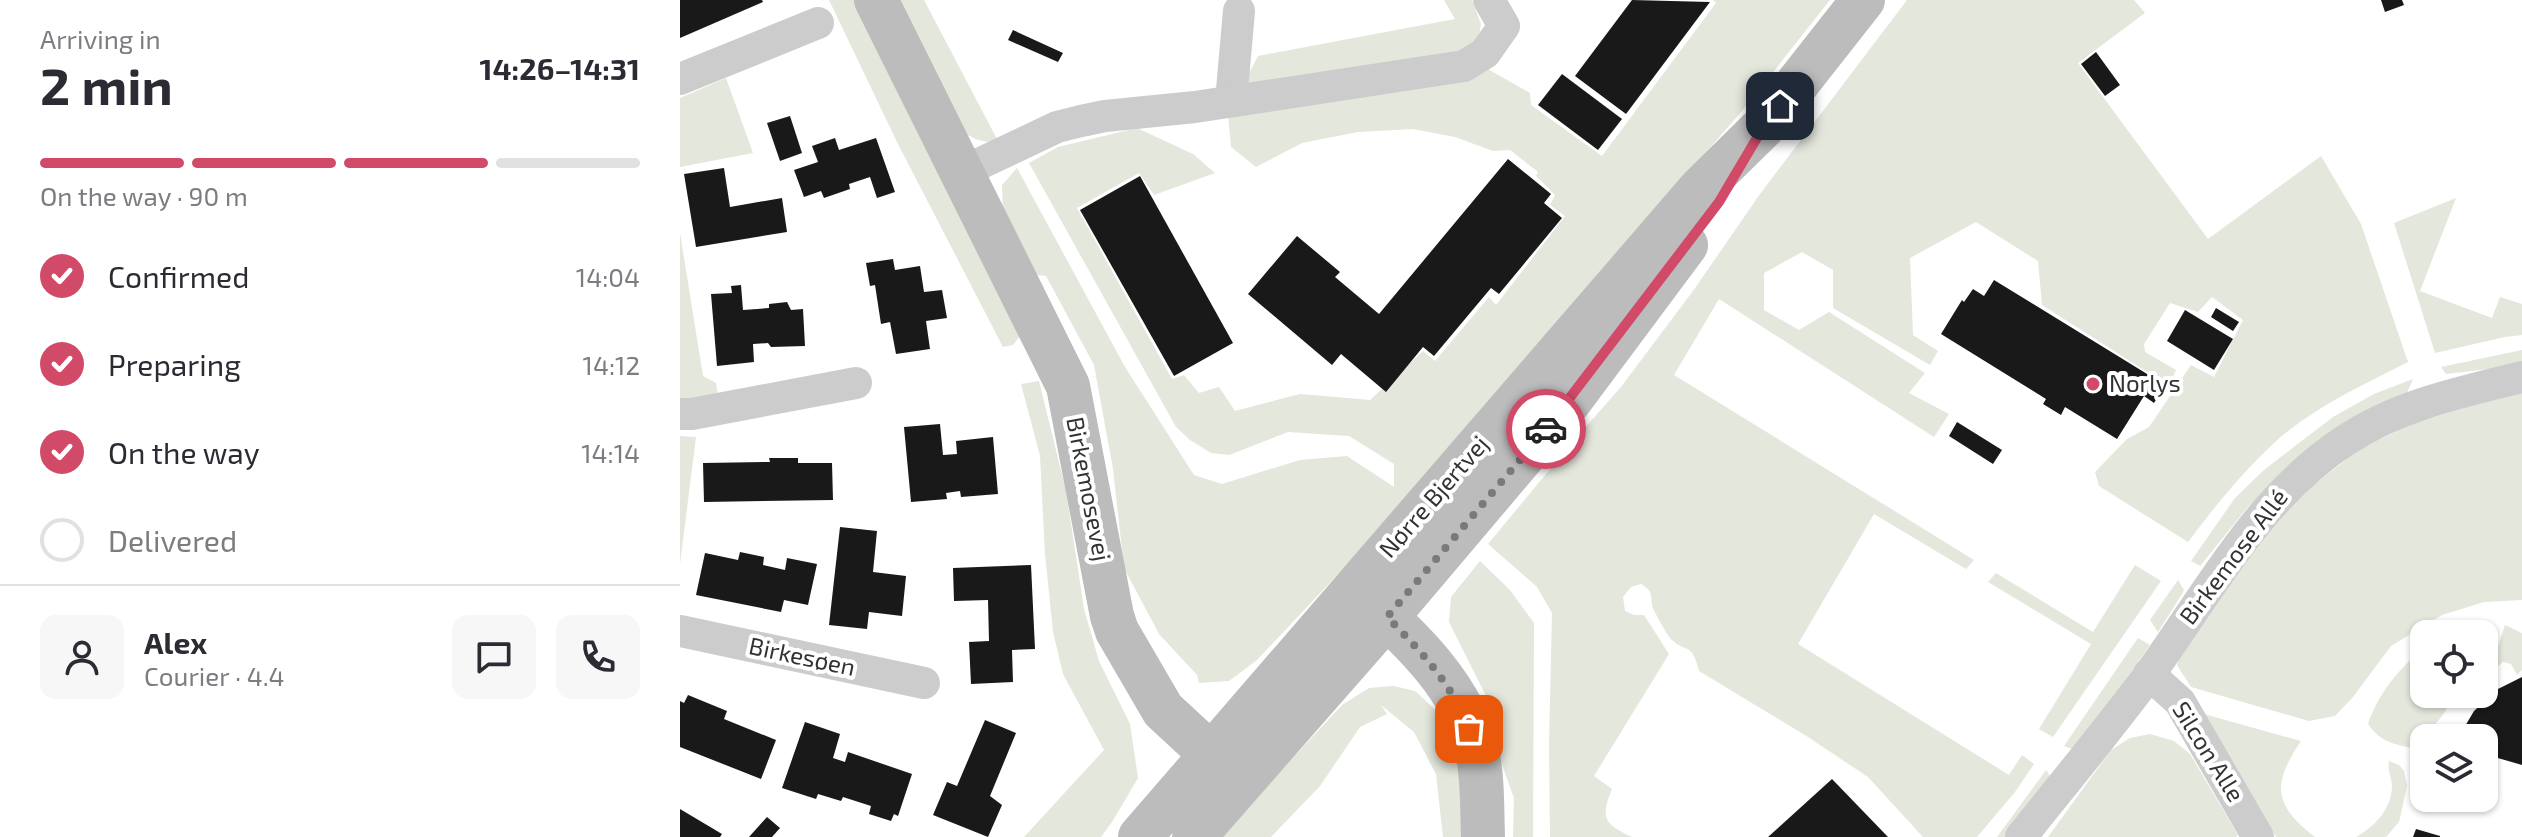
<!DOCTYPE html>
<html lang="en">
<head>
<meta charset="utf-8">
<style>
  body { margin:0; font-family:"Exo 2",sans-serif; background:#f7f7f7; color:#2b2b33; height:100vh; display:flex; flex-direction:column; font-size:30px; white-space:nowrap }
  * { box-sizing:border-box; margin:0 }
  p { font-size:26px; color:#7c7c81 }
  .icon { flex:none; width:44px; height:44px; fill:none; stroke:currentColor; stroke-width:2; stroke-linecap:round; stroke-linejoin:round }
  .map { position:relative; flex:1; overflow:hidden }
  .details { display:flex; flex-direction:column; background:#fff; width:680px }
  .details>* { flex:none }
  .controls { position:absolute; left:1730px; top:620px; display:grid; gap:16px }
  .controls a { display:grid; place-items:center; width:88px; height:88px; border-radius:16px; background:#fff; box-shadow:0 2px 6px #0004; font-size:40px }
  .pin { position:absolute; display:grid; place-items:center; width:68px; height:68px; color:#fff; margin:-34px; border-radius:16px; box-shadow:0 4px 12px #0006 }
  .courier { position:absolute; display:grid; place-items:center; width:80px; height:80px; margin:-40px; border:6px solid #d14b69; border-radius:50%; background:#fff; color:#222; box-shadow:0 2px 10px #0007 }
  .overview em { font-style:normal; font-weight:700 }
  .overview div { display:flex; flex-direction:column-reverse }
  .overview { display:flex; align-items:center; justify-content:space-between; height:136px; padding:0 40px }
  h1 { font-size:52px; font-weight:700; line-height:60px }
  .bar { display:grid; grid-template-columns:repeat(4,1fr); gap:12px 8px; align-content:center; height:96px; padding:0 40px }
  .bar i { height:10px; border-radius:6px; background:#e1e1e2 }
  .bar .current { background:#d14b69 }
  .bar p { grid-column:span 4 }
  .line { display:flex; align-items:center; gap:20px; padding:0 40px; border-top:2px solid #e1e1e2 }
  .line div { flex:1 }
  .round { display:grid; place-items:center; flex:none; width:84px; height:84px; border-radius:16px; background:#f7f7f7 }
  ol { padding:0 40px; list-style:none }
  li { display:flex; align-items:center; gap:24px; height:88px }
  li p { margin-inline-start:auto }
  li .icon { padding:8px; border-radius:50%; background:#d14b69; color:#fff; stroke-width:4 }
  li:last-child { color:#7c7c81 }
  li i { width:44px; height:44px; border:4px solid #e1e1e2; border-radius:50% }
  main { display:flex; flex:1; min-height:0 }
  .map>svg:first-child { display:block }
  .green { fill:#e3e7dc }
  .building { fill:#191919 }
  .lines { fill:none; stroke-linecap:round; stroke-linejoin:round }
  .street { stroke:#ccc; stroke-width:32 }
  .secondary { stroke:#bcbcbc; stroke-width:44 }
  .done { stroke:#7a7a7a; stroke-width:8; stroke-dasharray:0 14.4 }
  .route { stroke:#d14b69; stroke-width:10 }
  .poi-dot { fill:#d14b69; stroke:#fff; stroke-width:3 }
  .labels { text-anchor:middle; stroke-width:8; stroke-linejoin:round; paint-order:stroke }
  .poi-label { font-size:24px; fill:#323232; stroke:#fff; text-anchor:start }
  .street-label { font-size:24px; fill:#323232; stroke:#fff }
</style>
</head>
<body>
<main>
<section class="details">
<div class="overview"><div><h1>2 min</h1><p>Arriving in</p></div><em>14:26–14:31</em></div>
<div class="bar"><i class="current"></i><i class="current"></i><i class="current"></i><i></i><p>On the way · 90 m</p></div>
<ol>
<li><svg class="icon" aria-label="check" viewBox="0 0 24 24"><path d="M5 12l5 5 9-10"/></svg>Confirmed<p>14:04</p></li>
<li><svg class="icon" aria-label="check" viewBox="0 0 24 24"><path d="M5 12l5 5 9-10"/></svg>Preparing<p>14:12</p></li>
<li><svg class="icon" aria-label="check" viewBox="0 0 24 24"><path d="M5 12l5 5 9-10"/></svg>On the way<p>14:14</p></li>
<li><i></i>Delivered</li>
</ol>
<div class="line" style="height:144px"><a class="round"><svg class="icon" aria-label="person" viewBox="0 0 24 24"><circle cx="12" cy="8" r="4"/><path d="M4 21q1-7 8-7t8 7"/></svg></a><div><b>Alex</b><p>Courier · 4.4</p></div><a class="round"><svg class="icon" aria-label="chat" viewBox="0 0 24 24"><path d="M4 5h16v11H9l-5 4z"/></svg></a><a class="round"><svg class="icon" aria-label="phone" viewBox="0 0 24 24"><path d="M5 4h4l2 5-3 2q2 4 5 5l2-3 5 2v4C11 20 4 13 5 4z"/></svg></a></div>
</section>
<div class="map">
<svg width="1842" height="837" viewBox="0 0 1842 837">
  <rect width="100%" height="100%" fill="#fff"/>
  <g class="green">
    <polygon points="149,0 180,0 341,335 333,345 323,347 218,144"/>
    <path d="M208 0H244L318 141C300 144 290 137 276 127Z"/>
    <polygon points="764,0 792,0 801,24 798,42 778,56 572,86 566,79 578,56 775,19"/>
    <polygon points="1033,0 1150,0 1067,105 933,260 791,433 577,660 549,681 519,683 517,675 479,634 444,568 433,469 414,365 366,276 357,275 323,214 322,185 337,168 445,367 514,475 542,484 620,460 667,456 714,487 714,464 669,436 608,432 549,455 531,453 510,440 496,427 349,163 378,147 457,128 513,154 535,173 474,195 459,173 397,208 492,379 504,375 519,393 539,387 555,411 620,394 690,400 743,351 755,361 809,297 816,305 885,216 870,205 875,195 856,176 858,172 830,150 813,151 775,137 733,129 678,132 622,143 576,167 551,147 548,114 806,68 850,93 851,105 922,156 1036,3"/>
    <path d="M1227 0H1454L1465 13 1398 63 1528 239 1641 156 1681 224 1728 362C1683 385 1632 408 1594 443 1562 473 1535 506 1508 542L1419 486 1415 472 1447 439 1469 427 1511 365 1534 377 1563 320 1532 297 1518 312 1490 303 1464 344 1465 352 1496 370 1489 386 1362 305 1358 261 1296 222 1230 258 1233 335 1258 351 1250 365 1153 308V270L1122 252 1084 273V310L1119 330 1149 312 1245 373 1229 393 1269 414 1254 437 1039 299 994 375 1294 560 1286 569 1194 514 1118 644 1329 775 1342 755 1354 764 1335 792 1297 837H1243L1188 777 1128 737 1019 671C1012 641 1006 654 991 639 987 635 973 610 972 605 971 593 972 591 961 584L951 587 943 597 945 611 954 615H964L989 654 914 776 932 789C920 818 924 824 952 837H870L869 744 872 613 857 587 808 544 895 439 941 387 1013 291 1080 194Z"/>
    <polygon points="46,78 73,153 0,167 0,98"/>
    <polygon points="1776,198 1740,291 1812,318 1820,297 1842,304 1842,335 1825,337 1755,353 1714,223"/>
    <polygon points="0,233 23,376 36,383 38,395 0,400"/>
    <polygon points="1842,350 1842,365 1766,374 1761,367"/>
    <polygon points="1733,379 1727,393 1592,484 1567,508 1520,566 1511,561 1555,498 1584,470 1653,417 1694,394"/>
    <polygon points="359,381 386,491 404,609 419,661 450,724 458,778 432,822 421,837 344,837 424,750 383,674 373,632 365,554 360,456 341,384"/>
    <polygon points="1842,391 1842,600 1804,602 1762,615 1711,646 1673,697 1655,716 1629,721 1511,687 1497,665 1505,642 1581,535 1616,498 1683,447 1765,409"/>
    <polygon points="0,436 16,437 0,564"/>
    <polygon points="800,561 830,590 854,623 853,837 833,837 834,798 822,765 806,696 769,622 771,597"/>
    <polygon points="1455,565 1481,581 1373,737 1359,729 1411,644 1308,582 1316,573 1413,632"/>
    <polygon points="1498,580 1504,590 1502,594 1478,632 1470,620"/>
    <polygon points="1810,625 1814,627 1805,660 1806,667 1804,667 1804,634 1769,634 1793,626"/>
    <polygon points="1825,625 1842,633 1842,670 1837,675 1831,664 1823,662 1816,668 1814,659"/>
    <polygon points="1458,638 1470,645 1402,742 1392,749 1384,746"/>
    <path d="M1744 648V694H1769L1771 697 1765 712 1736 749C1715 744 1701 743 1688 724 1699 692 1719 669 1744 648Z"/>
    <polygon points="714,686 735,691 761,715 779,754 788,837 763,837 756,774 734,732 701,705 707,714 680,727 640,786 591,837 539,837 662,705 689,688"/>
    <path d="M1524 714 1621 741C1592 784 1593 805 1635 837H1596Z"/>
    <polygon points="1470,734 1494,741 1510,754 1558,835 1556,837 1368,837 1431,750 1450,738"/>
    <path d="M1709 761 1719 765 1724 771 1727 786 1719 822 1706 837H1676C1695 826 1711 810 1712 787 1712 777 1707 771 1709 761Z"/>
    <polygon points="1366,770 1374,782 1333,837 1317,837"/>
  </g>
  <g class="building">
    <polygon points="0,0 82,0 83,2 0,38"/>
    <polygon points="952,0 1030,2 946,114 895,76"/>
    <polygon points="1701,0 1722,0 1724,5 1705,12"/>
    <polygon points="333,30 383,53 378,62 328,40"/>
    <polygon points="1416,52 1440,85 1425,96 1401,64"/>
    <polygon points="882,74 942,119 918,150 858,105"/>
    <polygon points="110,116 122,153 100,161 87,123"/>
    <polygon points="155,138 159,150 196,138 215,192 197,198 190,177 169,184 170,189 144,198 141,191 124,197 114,170 138,162 132,146"/>
    <polygon points="828,159 871,194 864,203 882,218 819,294 811,288 754,356 743,347 706,392 661,354 652,365 568,294 617,236 660,272 655,277 699,314"/>
    <polygon points="44,168 50,207 102,198 107,232 16,247 4,174"/>
    <polygon points="460,176 553,343 494,376 400,210"/>
    <polygon points="213,259 215,270 240,266 244,292 262,290 267,318 246,321 250,349 216,354 210,322 201,324 195,285 190,286 186,263"/>
    <polygon points="1314,280 1485,385 1474,403 1464,396 1437,439 1385,407 1381,415 1363,404 1366,399 1261,334 1282,300 1284,302 1293,289 1304,296"/>
    <polygon points="61,285 63,310 89,308 89,304 107,302 111,310 123,309 125,346 91,347 88,343 73,344 74,362 37,366 31,294 52,293 51,286"/>
    <polygon points="1536,308 1559,322 1553,331 1531,317"/>
    <polygon points="1505,310 1553,339 1534,370 1487,341"/>
    <polygon points="1277,422 1322,450 1313,464 1269,436"/>
    <polygon points="260,424 263,455 277,454 276,441 313,437 318,494 281,497 280,491 266,493 267,499 231,502 224,427"/>
    <polygon points="89,458 118,458 118,463 152,463 153,500 24,502 23,463 90,462"/>
    <polygon points="160,527 197,531 193,572 226,576 222,616 189,612 187,629 149,625"/>
    <polygon points="60,552 84,557 83,565 105,570 107,558 137,564 128,605 104,600 101,612 16,595 25,553 58,560"/>
    <polygon points="351,565 355,649 332,650 333,682 291,684 289,642 309,641 308,600 274,601 273,568"/>
    <polygon points="1842,677 1842,765 1804,754 1804,738 1778,738 1794,711 1818,689"/>
    <polygon points="8,695 47,711 44,719 96,740 81,779 0,747 0,701 4,703"/>
    <polygon points="305,720 336,733 310,796 322,805 308,837 253,815 267,782 277,786"/>
    <polygon points="125,722 160,734 153,758 165,762 168,752 232,774 218,816 214,814 211,821 189,814 191,806 163,797 161,801 138,794 136,799 102,788"/>
    <polygon points="1152,779 1208,837 1088,837"/>
    <polygon points="0,809 42,834 40,837 0,837"/>
    <polygon points="87,817 100,828 92,837 69,837"/>
    <polygon points="1736,829 1760,836 1760,837 1733,837"/>
  </g>
  <g class="lines">
    <g class="street">
      <polyline points="0,79 138,23"/>
      <polyline points="551,101 559,11"/>
      <polyline points="280,173 377,127 401,121 425,116 515,107 784,66 805,53 824,26 809,0"/>
      <polyline points="0,414 12,414 176,383"/>
      <polyline points="0,631 244,683"/>
      <polyline points="1469,674 1500,702 1578,837"/>
      <path d="M1341 837C1384 783 1428 730 1469 675 1529 592 1578 497 1666 440 1719 405 1781 392 1842 377"/>
    </g>
    <g class="secondary">
      <polyline points="196,0 388,386 432,616 437,631 483,710 551,773"/>
      <path d="M685 598C730 637 785 690 797 750 803 778 802 809 803 837"/>
      <polyline points="460,837 1020,189 1084,126 1183,0"/>
      <polyline points="514,837 707,617 889,402 1006,245"/>
    </g>
  </g>
  <g class="lines">
    <path class="done" d="M789 729C773 685 740 650 707 617L866 429"/>
    <polyline class="route" points="866,429 1039,202 1084,126 1100,106"/>
  </g>
  <circle class="poi-dot" cx="1413" cy="384" r="8"/>
  <g class="labels">
    <g class="poi-label">
      <text x="1429" y="392">Norlys</text>
    </g>
    <g class="street-label">
      <text transform="translate(408 489) rotate(79)" y="8">Birkemosevej</text>
      <text transform="translate(754 497) rotate(-49)" y="8">Nørre Bjertvej</text>
      <text transform="translate(1554 557) rotate(-53)" y="8">Birkemose Allé</text>
      <text transform="translate(122 657) rotate(12)" y="8">Birkesøen</text>
      <text transform="translate(1528 752) rotate(58)" y="8">Silcon Alle</text>
    </g>
  </g>
</svg>
<div class="controls">
<a><svg class="icon" aria-label="locate" viewBox="0 0 24 24"><circle cx="12" cy="12" r="6"/><path d="M12 2v4M12 18v4M2 12h4M18 12h4"/></svg></a>
<a><svg class="icon" aria-label="layers" viewBox="0 0 24 24"><path d="M12 4l9 5-9 5-9-5zM3 14l9 5 9-5"/></svg></a>
</div>
<div class="pin" style="left:789px;top:729px;background:#ea580c"><svg class="icon" aria-label="bag" viewBox="0 0 24 24"><path d="M5 8h14l-1 12H6zM9 8a3 3 0 0 1 6 0"/></svg></div>
<div class="pin" style="left:1100px;top:106px;background:#1f2937"><svg class="icon" aria-label="home" viewBox="0 0 24 24"><path d="M3 11l9-7 9 7M6 9v11h12V9"/></svg></div>
<div class="courier" style="left:866px;top:429px"><svg class="icon" aria-label="car" viewBox="0 0 24 24"><path d="M5 17H2v-5l4-1 3-4h7l3 4 3 1v5h-3M9 17h6M6 11h13"/><circle cx="7" cy="17" r="2"/><circle cx="17" cy="17" r="2"/></svg></div>
</div>
</main>
</body>
</html>
